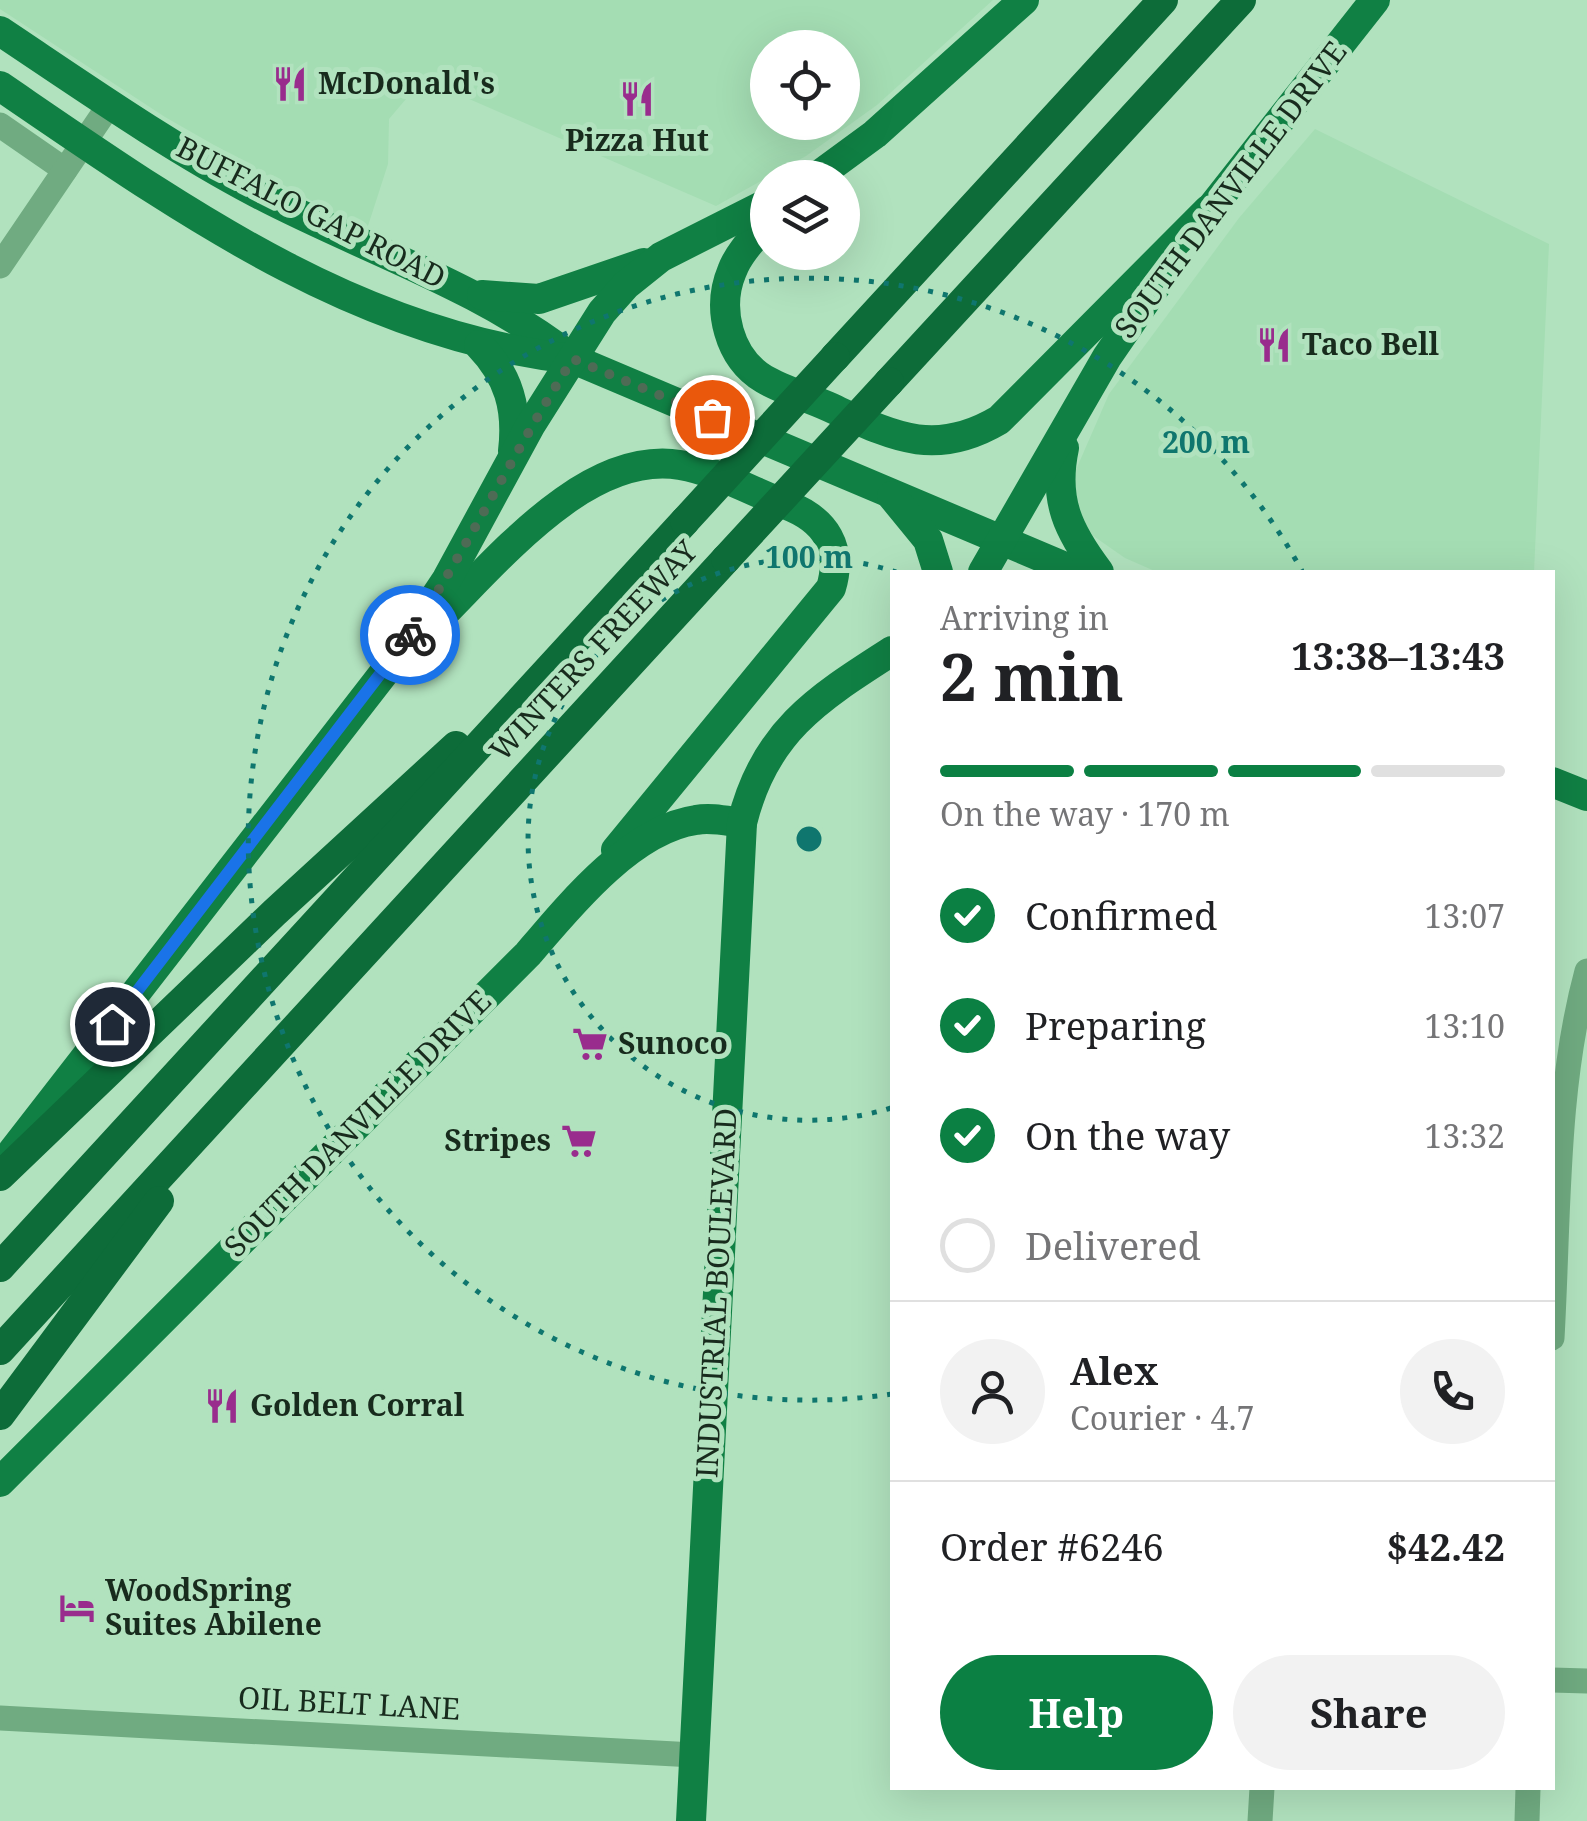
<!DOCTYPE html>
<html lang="en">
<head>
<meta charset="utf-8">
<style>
  body { margin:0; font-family:"Noto Serif",serif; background:#f2f2f2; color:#202124; height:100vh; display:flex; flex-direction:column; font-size:38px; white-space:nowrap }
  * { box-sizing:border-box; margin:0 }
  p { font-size:32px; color:#757577 }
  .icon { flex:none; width:55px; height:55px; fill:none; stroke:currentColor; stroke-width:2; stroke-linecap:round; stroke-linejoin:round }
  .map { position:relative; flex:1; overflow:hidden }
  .side { position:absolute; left:890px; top:570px; width:665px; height:1220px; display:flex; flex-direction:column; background:#fff; border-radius:0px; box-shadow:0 10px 40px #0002 }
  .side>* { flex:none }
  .tools { position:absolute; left:750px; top:30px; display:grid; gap:20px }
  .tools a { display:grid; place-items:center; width:110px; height:110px; border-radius:50%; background:#fff; box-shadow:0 10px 40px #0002; font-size:50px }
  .pin { position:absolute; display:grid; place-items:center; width:85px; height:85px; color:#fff; margin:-42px; border:5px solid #fff; border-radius:50%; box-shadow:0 2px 10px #0007 }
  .courier { position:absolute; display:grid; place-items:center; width:100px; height:100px; margin:-50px; border:8px solid #1a73e8; border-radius:50%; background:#fff; color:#222; box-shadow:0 2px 12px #0007 }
  .overview em { font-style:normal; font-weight:700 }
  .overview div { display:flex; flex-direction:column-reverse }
  .overview { display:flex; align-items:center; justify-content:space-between; height:170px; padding:0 50px }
  h1 { font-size:65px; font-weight:700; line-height:75px }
  .bar { display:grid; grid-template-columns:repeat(4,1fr); gap:15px 10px; align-content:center; height:120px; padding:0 50px }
  .bar i { height:12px; border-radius:8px; background:#e0e0e0 }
  .bar .selected { background:#0b8043 }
  .bar p { grid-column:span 4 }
  .line { display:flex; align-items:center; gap:25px; padding:0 50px; border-top:2px solid #e0e0e0 }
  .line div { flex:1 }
  .round { display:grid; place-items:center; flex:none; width:105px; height:105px; border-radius:52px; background:#f2f2f2 }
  ol { padding:0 50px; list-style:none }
  li { display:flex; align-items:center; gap:30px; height:110px }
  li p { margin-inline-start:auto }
  li .icon { padding:10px; border-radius:50%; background:#0b8043; color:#fff; stroke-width:4 }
  li:last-child { color:#757577 }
  li i { width:55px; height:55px; border:5px solid #e0e0e0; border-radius:50% }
  .cta { display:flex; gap:20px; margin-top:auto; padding:20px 50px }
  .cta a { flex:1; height:115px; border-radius:60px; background:#0b8043; color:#fff; font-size:40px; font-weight:700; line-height:115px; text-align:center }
  .cta a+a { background:#f2f2f2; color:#202124 }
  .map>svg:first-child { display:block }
  .built { fill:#a4ddb3; fill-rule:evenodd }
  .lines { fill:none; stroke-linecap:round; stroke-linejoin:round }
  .minor { stroke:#70ab81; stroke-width:25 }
  .major { stroke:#108044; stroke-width:30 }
  .highway { stroke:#0d6c39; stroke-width:30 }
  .highway-bridge { stroke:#0d6c39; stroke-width:30 }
  .done { stroke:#4e6b55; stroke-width:10; stroke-dasharray:0 18 }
  .route { stroke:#1a73e8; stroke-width:12 }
  .ring { fill:none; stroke:#0f766e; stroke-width:5; stroke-dasharray:5 10 }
  .labels { text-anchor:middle; stroke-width:10; stroke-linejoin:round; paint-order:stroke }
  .poi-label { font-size:30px; font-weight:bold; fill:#182b1d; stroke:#b1e2be; text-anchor:start }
  .street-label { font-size:30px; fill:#182b1d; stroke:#b1e2be }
  .centre { fill:#0f766e; stroke:#b1e2be; stroke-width:5 }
  .ring-label { font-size:30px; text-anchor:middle; font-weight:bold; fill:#0f766e; stroke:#b1e2be; stroke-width:10; stroke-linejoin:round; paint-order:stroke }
</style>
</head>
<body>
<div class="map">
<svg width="1587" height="1821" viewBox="0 0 1587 1821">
  <rect width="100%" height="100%" fill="#b1e2be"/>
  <g class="built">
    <path d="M0 0H993L877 105 806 156 716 206 423 79 389 119 388 164 366 232 165 117 0 9ZM768 48H842V122H768Z"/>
    <polygon points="1315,129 1549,244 1534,572 1157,572 1125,558 1092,535 1077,507 1075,472 1109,394 1239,218"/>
  </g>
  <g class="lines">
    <g class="minor">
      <polyline points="0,125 65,170"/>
      <polyline points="0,266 110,104"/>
      <path d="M1552 1338C1559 1217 1555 1089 1587 971"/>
      <polyline points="1552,1680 1587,1681"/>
      <polyline points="0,1718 694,1755"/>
      <polyline points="1260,1821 1262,1788"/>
      <polyline points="1527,1821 1528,1788"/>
    </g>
    <g class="major">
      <path d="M0 31C84 87 168 146 257 193 361 248 481 286 573 359L1077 572"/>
      <path d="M0 86C176 206 356 336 573 359"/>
      <polyline points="815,178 875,134 1024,0"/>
      <path d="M768 222C755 237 739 252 732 271 716 309 729 358 764 379 783 390 807 397 827 406 891 435 933 459 999 420L1208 210"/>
      <polyline points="1197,226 1375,0"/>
      <polyline points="482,295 539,299 644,263"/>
      <path d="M479 345C509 376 518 409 513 451"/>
      <path d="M1064 448C1053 500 1068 531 1099 572"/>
      <polyline points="892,496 928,540 938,572"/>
      <polyline points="983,572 1107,357 1160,280"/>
      <path d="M427 630C491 569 583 449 680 465 716 471 753 492 787 505 826 520 843 548 831 588L616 850"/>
      <polyline points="1552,782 1587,796"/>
      <polyline points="13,1151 387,669 447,579 530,426 602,312 626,285 661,257 768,203"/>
      <path d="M0 1482 528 954C568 907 631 829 696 820 711 817 727 821 742 823"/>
      <path d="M691 1821 742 823C764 732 817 699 892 651"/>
    </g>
    <g class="highway">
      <polyline points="835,357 1163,0"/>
      <polyline points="889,382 1241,0"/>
      <polyline points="0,1176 274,913 456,746"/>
      <polyline points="0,1267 685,521"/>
      <polyline points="0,1350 726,559"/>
      <polyline points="0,1415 159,1201"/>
    </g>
    <g class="highway-bridge">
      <polyline points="685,521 835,357"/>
      <polyline points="726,559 889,382"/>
    </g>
  </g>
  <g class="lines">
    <path class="done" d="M410 635C469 546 515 449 573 359L712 417"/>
    <polyline class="route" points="112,1024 410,635"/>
  </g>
  <g class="ring">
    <path d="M891 1108A281 281 0 1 1 896 572"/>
    <path d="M892 1394A561 561 0 1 1 1302 571"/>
  </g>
  <defs>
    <symbol id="restaurant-bare" viewBox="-9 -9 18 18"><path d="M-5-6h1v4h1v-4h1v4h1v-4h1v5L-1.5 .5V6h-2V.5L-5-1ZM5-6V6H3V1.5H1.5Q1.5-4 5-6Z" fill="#992c8d" stroke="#b1e2be" stroke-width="2.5" paint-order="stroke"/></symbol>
    <symbol id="supermarket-bare" viewBox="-9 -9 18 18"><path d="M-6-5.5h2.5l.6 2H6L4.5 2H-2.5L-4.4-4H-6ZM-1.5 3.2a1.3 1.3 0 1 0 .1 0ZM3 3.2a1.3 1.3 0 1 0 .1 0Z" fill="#992c8d" stroke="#b1e2be" stroke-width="2.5" paint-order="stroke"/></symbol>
    <symbol id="hotel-bare" viewBox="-9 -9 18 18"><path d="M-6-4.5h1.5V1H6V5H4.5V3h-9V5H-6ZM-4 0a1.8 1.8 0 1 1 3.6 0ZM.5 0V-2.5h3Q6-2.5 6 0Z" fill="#992c8d" stroke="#b1e2be" stroke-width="2.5" paint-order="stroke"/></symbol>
  </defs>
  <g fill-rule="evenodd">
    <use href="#restaurant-bare" x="265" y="59" width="50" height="50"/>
    <use href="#restaurant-bare" x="612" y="74" width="50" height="50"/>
    <use href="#restaurant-bare" x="1249" y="320" width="50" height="50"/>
    <use href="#supermarket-bare" x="565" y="1019" width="50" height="50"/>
    <use href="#supermarket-bare" x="554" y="1116" width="50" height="50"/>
    <use href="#restaurant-bare" x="197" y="1381" width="50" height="50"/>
    <use href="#hotel-bare" x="52" y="1583" width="50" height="50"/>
  </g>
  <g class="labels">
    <g class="poi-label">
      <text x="318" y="94">McDonald's</text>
      <text x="637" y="151" text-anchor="middle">Pizza Hut</text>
      <text x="1302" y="355">Taco Bell</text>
      <text x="618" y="1054">Sunoco</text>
      <text x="551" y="1151" text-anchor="end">Stripes</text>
      <text x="250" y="1416">Golden Corral</text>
      <text x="105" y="1601">WoodSpring<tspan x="105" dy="34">Suites Abilene</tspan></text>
    </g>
    <g class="street-label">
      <text transform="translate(1231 190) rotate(-53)" y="10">SOUTH DANVILLE DRIVE</text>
      <text transform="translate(311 213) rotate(27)" y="10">BUFFALO GAP ROAD</text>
      <text transform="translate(594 651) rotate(-47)" y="10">WINTERS FREEWAY</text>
      <text transform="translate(358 1124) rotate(-45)" y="10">SOUTH DANVILLE DRIVE</text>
      <text transform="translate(717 1293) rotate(-87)" y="10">INDUSTRIAL BOULEVARD</text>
      <text transform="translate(349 1704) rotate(3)" y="10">OIL BELT LANE</text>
    </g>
  </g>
  <circle cx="809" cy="839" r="15" class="centre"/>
  <g class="ring-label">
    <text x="1206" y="453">200 m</text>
    <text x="809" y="568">100 m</text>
  </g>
</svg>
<div class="tools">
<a><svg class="icon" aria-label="locate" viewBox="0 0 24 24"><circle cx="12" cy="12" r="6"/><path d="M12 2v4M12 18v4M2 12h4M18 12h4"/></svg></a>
<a><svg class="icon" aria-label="layers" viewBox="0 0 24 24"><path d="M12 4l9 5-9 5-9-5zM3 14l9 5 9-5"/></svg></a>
</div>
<div class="pin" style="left:712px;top:417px;background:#ea580c"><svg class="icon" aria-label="bag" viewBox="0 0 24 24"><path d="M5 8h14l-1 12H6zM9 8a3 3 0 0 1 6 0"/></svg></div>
<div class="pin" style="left:112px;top:1024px;background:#1f2937"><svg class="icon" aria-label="home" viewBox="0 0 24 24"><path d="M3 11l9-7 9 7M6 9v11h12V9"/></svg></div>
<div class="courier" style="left:410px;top:635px"><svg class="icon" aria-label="bike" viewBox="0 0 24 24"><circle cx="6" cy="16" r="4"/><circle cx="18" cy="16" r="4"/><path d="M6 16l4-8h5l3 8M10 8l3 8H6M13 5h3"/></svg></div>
<section class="side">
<div class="overview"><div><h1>2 min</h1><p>Arriving in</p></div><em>13:38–13:43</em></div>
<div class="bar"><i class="selected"></i><i class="selected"></i><i class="selected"></i><i></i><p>On the way · 170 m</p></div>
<ol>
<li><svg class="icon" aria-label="check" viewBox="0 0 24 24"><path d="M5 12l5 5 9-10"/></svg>Confirmed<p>13:07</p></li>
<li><svg class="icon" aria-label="check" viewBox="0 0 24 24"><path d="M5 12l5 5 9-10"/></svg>Preparing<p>13:10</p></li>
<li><svg class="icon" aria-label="check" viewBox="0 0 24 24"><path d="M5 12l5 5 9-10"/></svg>On the way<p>13:32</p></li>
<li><i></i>Delivered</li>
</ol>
<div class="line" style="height:180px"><a class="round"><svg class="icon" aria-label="person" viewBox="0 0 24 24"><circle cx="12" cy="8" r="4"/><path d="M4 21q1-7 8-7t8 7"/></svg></a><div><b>Alex</b><p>Courier · 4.7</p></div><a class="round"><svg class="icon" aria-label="phone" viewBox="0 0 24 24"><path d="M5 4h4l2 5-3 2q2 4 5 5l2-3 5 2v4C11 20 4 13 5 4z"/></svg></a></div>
<div class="line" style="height:130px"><div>Order #6246</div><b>$42.42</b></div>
<div class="cta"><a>Help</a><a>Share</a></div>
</section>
</div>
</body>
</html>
